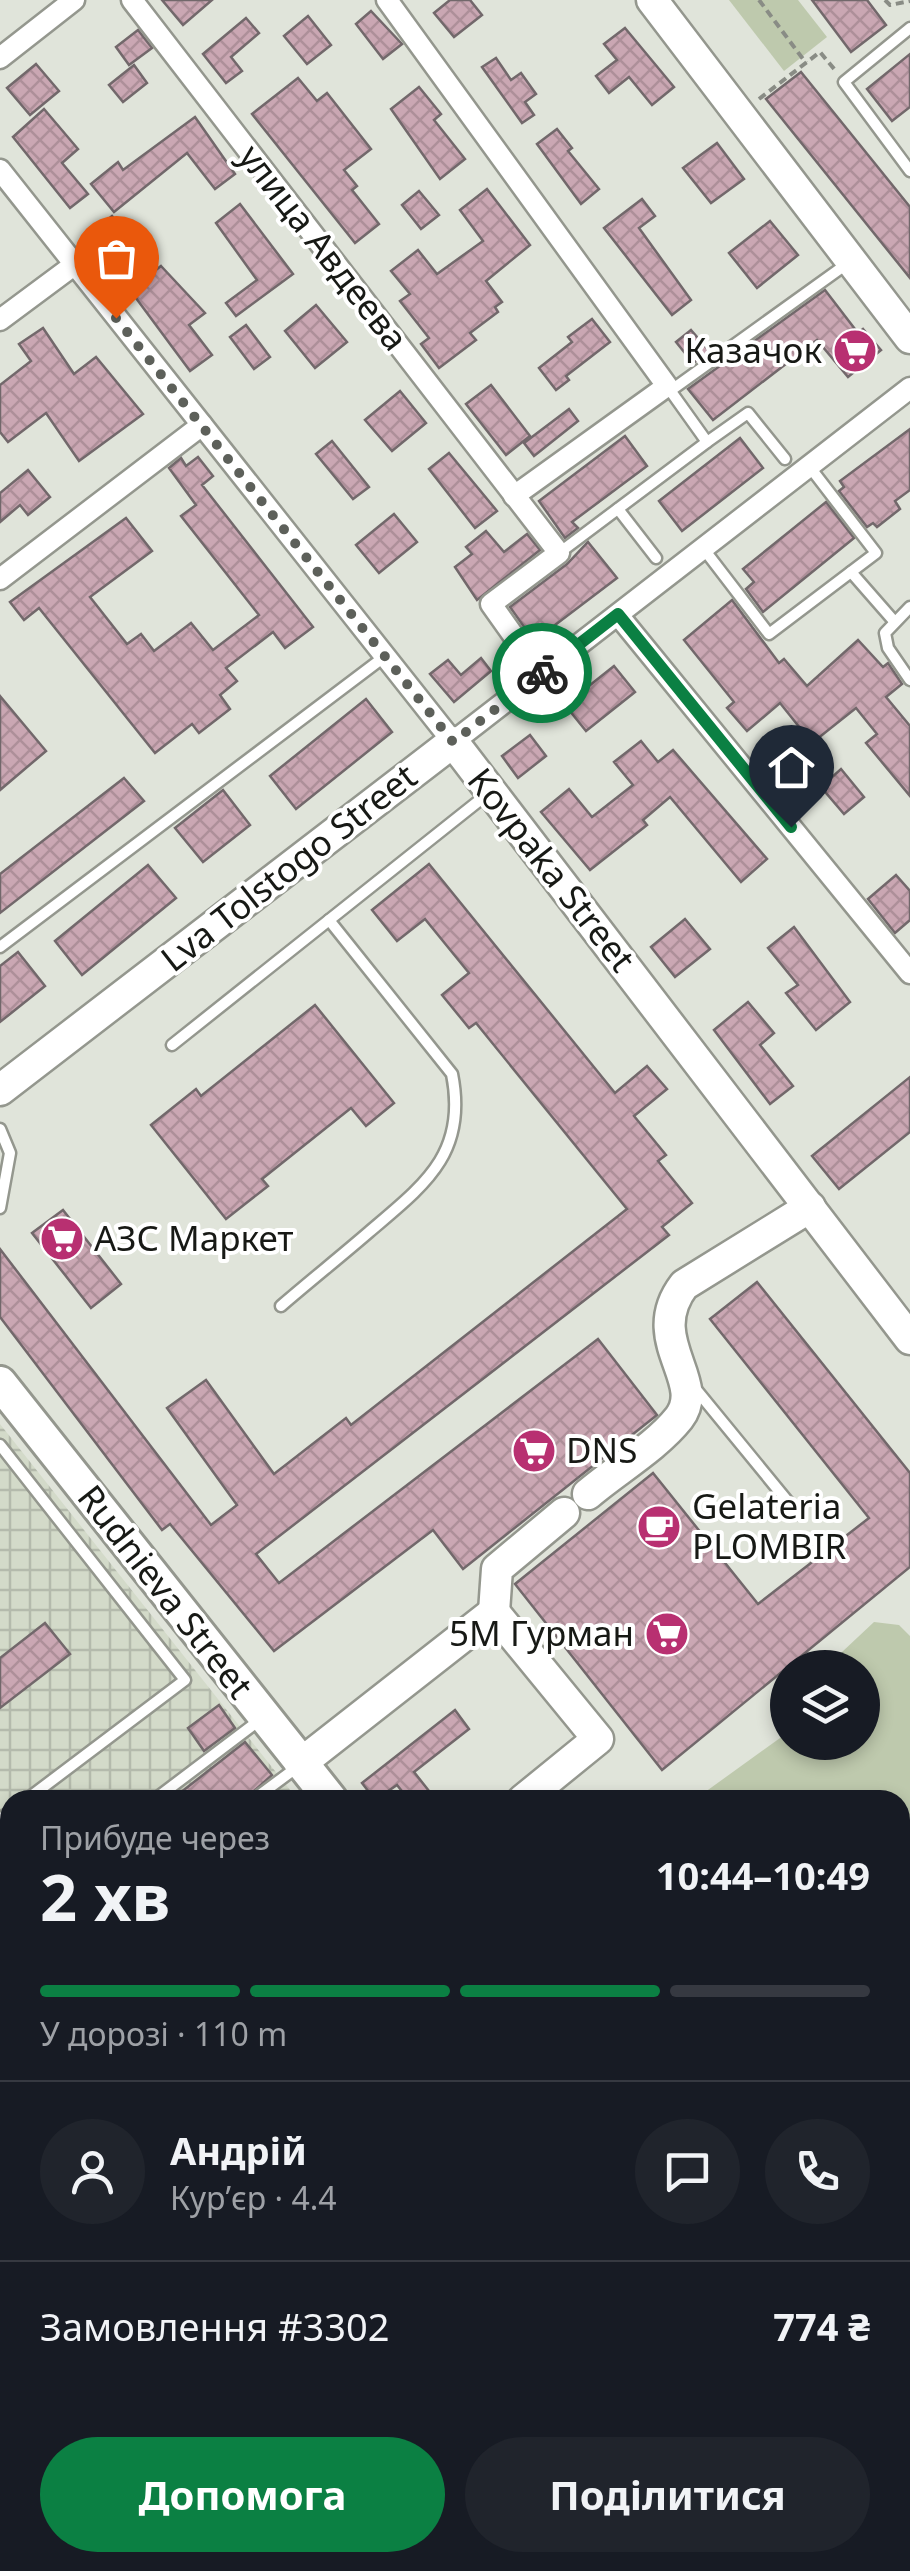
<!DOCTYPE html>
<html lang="uk">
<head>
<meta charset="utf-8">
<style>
  body { margin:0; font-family:"Noto Sans",sans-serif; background:#20242c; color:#f1f3f6; height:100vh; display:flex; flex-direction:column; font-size:38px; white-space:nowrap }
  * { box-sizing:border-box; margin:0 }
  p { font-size:32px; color:#9ea1a6 }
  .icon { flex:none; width:55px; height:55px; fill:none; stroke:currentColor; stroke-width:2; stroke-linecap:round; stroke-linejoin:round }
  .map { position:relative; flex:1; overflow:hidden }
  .sheet { position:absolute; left:0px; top:1790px; width:910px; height:782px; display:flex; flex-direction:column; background:#171b24; border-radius:30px 30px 0 0; box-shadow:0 5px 15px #0003 }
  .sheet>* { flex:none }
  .buttons { position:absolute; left:770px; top:1650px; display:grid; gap:20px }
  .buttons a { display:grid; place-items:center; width:110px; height:110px; border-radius:50%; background:#171b24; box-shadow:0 5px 15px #0003; font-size:50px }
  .pin { position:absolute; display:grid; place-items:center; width:85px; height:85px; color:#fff; margin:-102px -42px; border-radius:50% 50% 50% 0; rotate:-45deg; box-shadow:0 0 10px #0007 }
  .pin .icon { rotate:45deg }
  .courier { position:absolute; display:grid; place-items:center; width:100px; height:100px; margin:-50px; border:8px solid #0b8043; border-radius:50%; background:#fff; color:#222; box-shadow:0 2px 12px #0007 }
  .head em { font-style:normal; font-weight:700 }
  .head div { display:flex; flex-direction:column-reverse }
  .head { display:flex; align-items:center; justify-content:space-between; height:170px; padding:0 40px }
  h1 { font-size:65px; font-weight:700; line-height:75px }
  .bar { display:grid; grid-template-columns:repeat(4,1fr); gap:15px 10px; align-content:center; height:120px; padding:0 40px }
  .bar i { height:12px; border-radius:8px; background:#363941 }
  .bar .selected { background:#0b8043 }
  .bar p { grid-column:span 4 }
  .line { display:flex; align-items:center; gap:25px; padding:0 40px; border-top:2px solid #363941 }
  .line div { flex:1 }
  .round { display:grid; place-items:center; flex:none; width:105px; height:105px; border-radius:52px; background:#20242c }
  .primary-button { display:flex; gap:20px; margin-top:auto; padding:20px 40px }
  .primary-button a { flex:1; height:115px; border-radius:60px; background:#0b8043; color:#fff; font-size:40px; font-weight:700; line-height:115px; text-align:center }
  .primary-button a+a { background:#20242c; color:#f1f3f6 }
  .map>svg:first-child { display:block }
  .built { fill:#d3dac9 }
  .industrial { fill:url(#industrial-grid) }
  .green { fill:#bec9ad }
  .building { fill:url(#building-cross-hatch); stroke:#72686b; stroke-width:2.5 }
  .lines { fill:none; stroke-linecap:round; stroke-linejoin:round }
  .lane-casing { stroke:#94978e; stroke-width:15 }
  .street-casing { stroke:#94978e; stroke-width:25 }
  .secondary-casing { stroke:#94978e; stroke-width:35 }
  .primary-casing { stroke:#94978e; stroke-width:38 }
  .path { stroke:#898c85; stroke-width:4; stroke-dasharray:8 5; stroke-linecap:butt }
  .lane { stroke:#fff; stroke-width:10 }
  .street { stroke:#fff; stroke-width:20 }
  .secondary { stroke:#fff; stroke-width:30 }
  .primary { stroke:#fff; stroke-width:32 }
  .done { stroke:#5d605a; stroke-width:10; stroke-dasharray:0 18 }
  .route { stroke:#0b8043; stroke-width:12 }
  .labels { text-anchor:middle; stroke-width:8; stroke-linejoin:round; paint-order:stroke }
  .street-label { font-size:35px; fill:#171915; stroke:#fff }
  .poi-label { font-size:35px; fill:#171915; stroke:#fff; text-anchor:start }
</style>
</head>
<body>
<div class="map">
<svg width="910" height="2571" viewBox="0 0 910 2571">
  <defs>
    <pattern id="industrial-grid" width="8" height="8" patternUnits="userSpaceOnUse" patternTransform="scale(2.5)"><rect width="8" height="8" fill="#d3dac9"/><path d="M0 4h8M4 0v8" fill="none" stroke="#b4baac"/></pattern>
    <pattern id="building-cross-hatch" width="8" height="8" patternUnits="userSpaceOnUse" patternTransform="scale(2.5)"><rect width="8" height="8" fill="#caa7b3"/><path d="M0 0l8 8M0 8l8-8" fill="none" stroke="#ad8f99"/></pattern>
  </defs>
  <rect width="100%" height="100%" fill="#e0e4da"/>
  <polygon class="built" points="10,2506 10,2562 373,2562 379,2571 0,2571 0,2513"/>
  <g class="industrial">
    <polygon points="0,1424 298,1800 10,1800 10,2087 0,2095"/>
    <polygon points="900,2061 910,2063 910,2571 379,2571 373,2563 900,2562"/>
  </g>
  <g class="green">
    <polygon points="729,0 798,0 827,37 784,71"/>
    <polygon points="874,1622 899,1625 910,1636 910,1900 900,1898 900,1800 694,1800 787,1733 788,1742 862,1742 862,1668 826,1667"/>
  </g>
  <g class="building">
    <polygon points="162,0 212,0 183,25"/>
    <polygon points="450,0 470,0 482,15 454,37 434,13"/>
    <polygon points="812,0 867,0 886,25 851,52"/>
    <polygon points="371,11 402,44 383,59 356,24"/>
    <polygon points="308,16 331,45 307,64 284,36"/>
    <polygon points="246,18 259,33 231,57 242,71 226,83 203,54"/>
    <polygon points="625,28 674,87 652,105 629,77 609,93 596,76 617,60 604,44"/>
    <polygon points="138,30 152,48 129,65 116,47"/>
    <polygon points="910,54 910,107 892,121 867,89"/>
    <polygon points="496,58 511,80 521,73 536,94 525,102 534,115 522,123 482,67"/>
    <polygon points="36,64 59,91 30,115 7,88"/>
    <polygon points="134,65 147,83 123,102 109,85"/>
    <polygon points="801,72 910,207 910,278 766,99"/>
    <polygon points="298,78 317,101 327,93 371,149 344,170 357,186 352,190 379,224 355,243 252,114"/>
    <polygon points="419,87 441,114 434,120 465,159 440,179 391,109"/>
    <polygon points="44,109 78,149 62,163 88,194 70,208 13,137"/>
    <polygon points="195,117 235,174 215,189 187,153 114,212 91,184 118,162 123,170"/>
    <polygon points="557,129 572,148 568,151 599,189 581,204 537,144"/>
    <polygon points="717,143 744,179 711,203 683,168"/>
    <polygon points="487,189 530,245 486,281 502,302 495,307 498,312 470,333 476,340 439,368 421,344 429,338 400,301 410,294 391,271 418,250 437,274 483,241 460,210"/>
    <polygon points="419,191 439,215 421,229 402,205"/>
    <polygon points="642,199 655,216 639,228 691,300 672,315 604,228"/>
    <polygon points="240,204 293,274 236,316 226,303 257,280 216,223"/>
    <polygon points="112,216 126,233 104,253 89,235"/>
    <polygon points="770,221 798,255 757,288 729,253"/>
    <polygon points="161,266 205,313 189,325 212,355 190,371 130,290"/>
    <polygon points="825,290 858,333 863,329 881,350 848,377 817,340 713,420 688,389"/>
    <polygon points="316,305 347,342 315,368 285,331"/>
    <polygon points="592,319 610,342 566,376 569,380 556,390 539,368 572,342 568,337"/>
    <polygon points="246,325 270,357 254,369 230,337"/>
    <polygon points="43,328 74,374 96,357 143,414 79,461 46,413 8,442 0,432 0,385 31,361 19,344"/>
    <polygon points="691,330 710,352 693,363 676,342"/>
    <polygon points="491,385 530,436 506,455 466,404"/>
    <polygon points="400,391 426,423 392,451 365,420"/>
    <polygon points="569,409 578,421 534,456 524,443"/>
    <polygon points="910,429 910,490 895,501 900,509 877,527 873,523 867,527 839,491 844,487 840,481"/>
    <polygon points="625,436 647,466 572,522 578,528 565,538 539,501"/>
    <polygon points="740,438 763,468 682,531 659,501"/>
    <polygon points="332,441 369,487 353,499 316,454"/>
    <polygon points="449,453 497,511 475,528 429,469"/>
    <polygon points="198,457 213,476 202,485 313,627 285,648 273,632 226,668 237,681 220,695 230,709 199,733 192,724 155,753 39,608 24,620 10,602 126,518 152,551 90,597 127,644 141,634 154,651 191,623 213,650 259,615 181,516 196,505 169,468 181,458 186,466"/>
    <polygon points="28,470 50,497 28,515 20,505 0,522 0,493"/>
    <polygon points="826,502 854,538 763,612 746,589 754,582 743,569"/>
    <polygon points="394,514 417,542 379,573 356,545"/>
    <polygon points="486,531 504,552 527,534 540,550 477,600 455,567 472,554 466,547"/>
    <polygon points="588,542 617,578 534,641 510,607 567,564"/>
    <polygon points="732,600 779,663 784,659 807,686 858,640 883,667 888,663 902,684 886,697 910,726 910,796 866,743 877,734 856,708 812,743 780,703 747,731 727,708 734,702 684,640"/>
    <polygon points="481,658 491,671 454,702 430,674 448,660 461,675"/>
    <polygon points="614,666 635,692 586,731 565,705"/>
    <polygon points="0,696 46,751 0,790"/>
    <polygon points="366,699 392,732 296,809 270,776"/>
    <polygon points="530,735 546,756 518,778 502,756"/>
    <polygon points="641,741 658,762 673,750 767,859 741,882 670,797 643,820 647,825 590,870 541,812 569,789 592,817 633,785 614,762"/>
    <polygon points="793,746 811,767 794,782 776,761"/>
    <polygon points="841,769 864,797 844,814 821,787"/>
    <polygon points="124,778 144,801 0,913 0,874"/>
    <polygon points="223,790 250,825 203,862 175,828"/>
    <polygon points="429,864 615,1093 647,1066 667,1089 634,1116 666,1155 658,1161 692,1203 662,1227 669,1235 256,1554 279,1583 598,1339 657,1415 463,1569 433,1530 274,1651 170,1524 162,1530 0,1317 0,1249 211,1525 237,1505 167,1408 206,1380 274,1474 346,1418 351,1425 627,1209 476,1023 469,1028 442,995 469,973 425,919 397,941 372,910"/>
    <polygon points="148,865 176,898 82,975 55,941"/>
    <polygon points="896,875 910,891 910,920 895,933 868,899"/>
    <polygon points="685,919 710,949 675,977 651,947"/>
    <polygon points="794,927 850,1002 816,1030 786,993 798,985 768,948"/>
    <polygon points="18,952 45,986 0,1022 0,966"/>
    <polygon points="748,1002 774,1033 760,1045 793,1086 770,1104 714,1030"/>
    <polygon points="315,1005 394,1103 366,1126 351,1108 262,1179 268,1186 226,1219 151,1125 196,1089 201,1096"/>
    <polygon points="910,1077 910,1132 839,1189 812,1156"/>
    <polygon points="63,1210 121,1284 91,1308 32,1233"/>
    <polygon points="757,1282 910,1473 910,1567 662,1770 515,1584 653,1473 758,1604 869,1518 710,1319"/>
    <polygon points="45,1623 70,1654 0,1708 0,1658"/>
    <polygon points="219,1705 235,1728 204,1751 188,1728"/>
    <polygon points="455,1710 469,1729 414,1772 429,1791 409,1800 397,1785 375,1800 362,1783"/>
    <polygon points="245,1742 272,1775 244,1800 171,1800"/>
  </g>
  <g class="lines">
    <defs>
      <g id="lane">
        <polyline points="910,28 844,82 910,171"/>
        <polyline points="670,391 848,263"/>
        <polyline points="707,442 748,413 785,459"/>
        <polyline points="618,509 656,558"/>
        <polyline points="703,548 769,634 876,553 809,466"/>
        <polyline points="559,553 707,442 667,386"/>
        <polyline points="851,572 893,620"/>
        <polyline points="910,607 885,633 888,648 910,680"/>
        <polyline points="0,947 384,657"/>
        <polyline points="172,1045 490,792"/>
        <polyline points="0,1129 10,1153 0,1208"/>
        <path d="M281 1306C310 1281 340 1257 369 1232 424 1185 468 1154 452 1074L329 920"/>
        <polyline points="694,1387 798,1514"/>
        <polyline points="0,1445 185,1680 26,1800"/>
        <polyline points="154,1800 261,1719"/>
        <polyline points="253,1800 296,1768"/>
        <polyline points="0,1819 10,1812"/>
        <polyline points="0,1916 10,1909"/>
        <polyline points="0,1926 5,1961 0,1965"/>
        <polyline points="900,2180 910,2175"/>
        <polyline points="0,2205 10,2197"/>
        <polyline points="150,2571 162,2562"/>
      </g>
      <g id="street">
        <polyline points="132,0 559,553 491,604 528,656"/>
        <polyline points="387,0 667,386 514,496"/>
        <polyline points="0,58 74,0"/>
        <polyline points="0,170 453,742 910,388"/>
        <polyline points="0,320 74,265"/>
        <polyline points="0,579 202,425"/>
        <polyline points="618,615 910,973"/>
        <polyline points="380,2562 387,2571"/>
      </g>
      <g id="secondary">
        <polyline points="652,0 910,338"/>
        <polyline points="0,1090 453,742 910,1339"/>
        <path d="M588 1494C616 1470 656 1447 679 1418 708 1381 642 1340 684 1285L810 1207"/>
        <polyline points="494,1612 497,1569 564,1513"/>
        <polyline points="300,1764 494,1612 598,1739 523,1800"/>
      </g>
      <g id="primary">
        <polyline points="0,1383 331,1800"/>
        <polyline points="900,2034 910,2037"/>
      </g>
    </defs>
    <use href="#lane" class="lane-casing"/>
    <use href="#street" class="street-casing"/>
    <use href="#secondary" class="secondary-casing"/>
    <use href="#primary" class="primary-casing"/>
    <g class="path">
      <polyline points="759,0 806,63"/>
      <polyline points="885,0 890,5 910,1"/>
      <polyline points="759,99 820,52 835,70"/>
    </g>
    <use href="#lane" class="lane"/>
    <use href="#street" class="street"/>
    <use href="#secondary" class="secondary"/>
    <use href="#primary" class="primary"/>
  </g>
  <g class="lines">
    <polyline class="done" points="116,318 453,742 542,673"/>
    <polyline class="route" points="542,673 618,614 791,827"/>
  </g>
  <defs>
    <symbol id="supermarket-disc" viewBox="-11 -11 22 22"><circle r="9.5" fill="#b83071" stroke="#fff"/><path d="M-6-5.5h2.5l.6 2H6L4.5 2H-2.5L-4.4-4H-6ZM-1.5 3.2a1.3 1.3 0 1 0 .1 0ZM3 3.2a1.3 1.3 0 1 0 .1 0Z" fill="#fff"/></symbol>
    <symbol id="cafe-disc" viewBox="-11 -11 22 22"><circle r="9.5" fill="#b83071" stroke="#fff"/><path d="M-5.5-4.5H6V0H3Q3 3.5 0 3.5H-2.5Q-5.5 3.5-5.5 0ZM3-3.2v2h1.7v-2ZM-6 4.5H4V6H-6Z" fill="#fff"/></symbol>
  </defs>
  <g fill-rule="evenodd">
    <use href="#supermarket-disc" x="830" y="326" width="50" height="50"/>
    <use href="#supermarket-disc" x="37" y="1214" width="50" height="50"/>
    <use href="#supermarket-disc" x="509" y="1426" width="50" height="50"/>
    <use href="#cafe-disc" x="634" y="1502" width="50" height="50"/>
    <use href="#supermarket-disc" x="642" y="1609" width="50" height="50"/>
  </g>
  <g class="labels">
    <g class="street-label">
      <text transform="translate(323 248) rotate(52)" y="12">улица Авдеева</text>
      <text transform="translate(289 868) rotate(-38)" y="12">Lva Tolstogo Street</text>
      <text transform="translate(551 870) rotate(52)" y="12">Kovpaka Street</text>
      <text transform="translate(165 1592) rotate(52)" y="12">Rudnieva Street</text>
    </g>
    <g class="poi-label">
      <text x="822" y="363" text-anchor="end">Казачок</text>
      <text x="94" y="1251">АЗС Маркет</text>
      <text x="566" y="1463">DNS</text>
      <text x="692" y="1519">Gelateria<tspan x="692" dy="40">PLOMBIR</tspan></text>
      <text x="634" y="1646" text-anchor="end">5М Гурман</text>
    </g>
  </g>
</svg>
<div class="buttons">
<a><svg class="icon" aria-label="layers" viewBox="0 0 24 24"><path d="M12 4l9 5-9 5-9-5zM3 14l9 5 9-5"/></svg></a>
</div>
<div class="pin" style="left:116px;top:318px;background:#ea580c"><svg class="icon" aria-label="bag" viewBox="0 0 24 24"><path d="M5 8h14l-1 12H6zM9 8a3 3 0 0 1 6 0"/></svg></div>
<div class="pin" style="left:791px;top:827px;background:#1f2937"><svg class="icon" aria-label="home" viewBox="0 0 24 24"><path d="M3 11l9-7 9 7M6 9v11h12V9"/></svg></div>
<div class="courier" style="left:542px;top:673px"><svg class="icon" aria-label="bike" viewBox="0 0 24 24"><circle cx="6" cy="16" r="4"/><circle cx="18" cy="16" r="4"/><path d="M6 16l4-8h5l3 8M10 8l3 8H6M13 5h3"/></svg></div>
<section class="sheet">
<div class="head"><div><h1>2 хв</h1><p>Прибуде через</p></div><em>10:44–10:49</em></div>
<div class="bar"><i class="selected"></i><i class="selected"></i><i class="selected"></i><i></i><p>У дорозі · 110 m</p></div>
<div class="line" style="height:180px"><a class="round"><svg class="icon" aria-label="person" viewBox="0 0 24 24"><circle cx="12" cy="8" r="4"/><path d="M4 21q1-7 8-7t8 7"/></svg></a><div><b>Андрій</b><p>Кур’єр · 4.4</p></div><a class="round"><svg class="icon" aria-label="chat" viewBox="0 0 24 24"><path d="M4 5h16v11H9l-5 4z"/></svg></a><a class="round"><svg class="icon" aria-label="phone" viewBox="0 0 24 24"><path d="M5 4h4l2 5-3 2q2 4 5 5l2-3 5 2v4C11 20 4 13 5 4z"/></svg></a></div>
<div class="line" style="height:130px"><div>Замовлення #3302</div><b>774 ₴</b></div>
<div class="primary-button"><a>Допомога</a><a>Поділитися</a></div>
</section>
</div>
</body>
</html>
